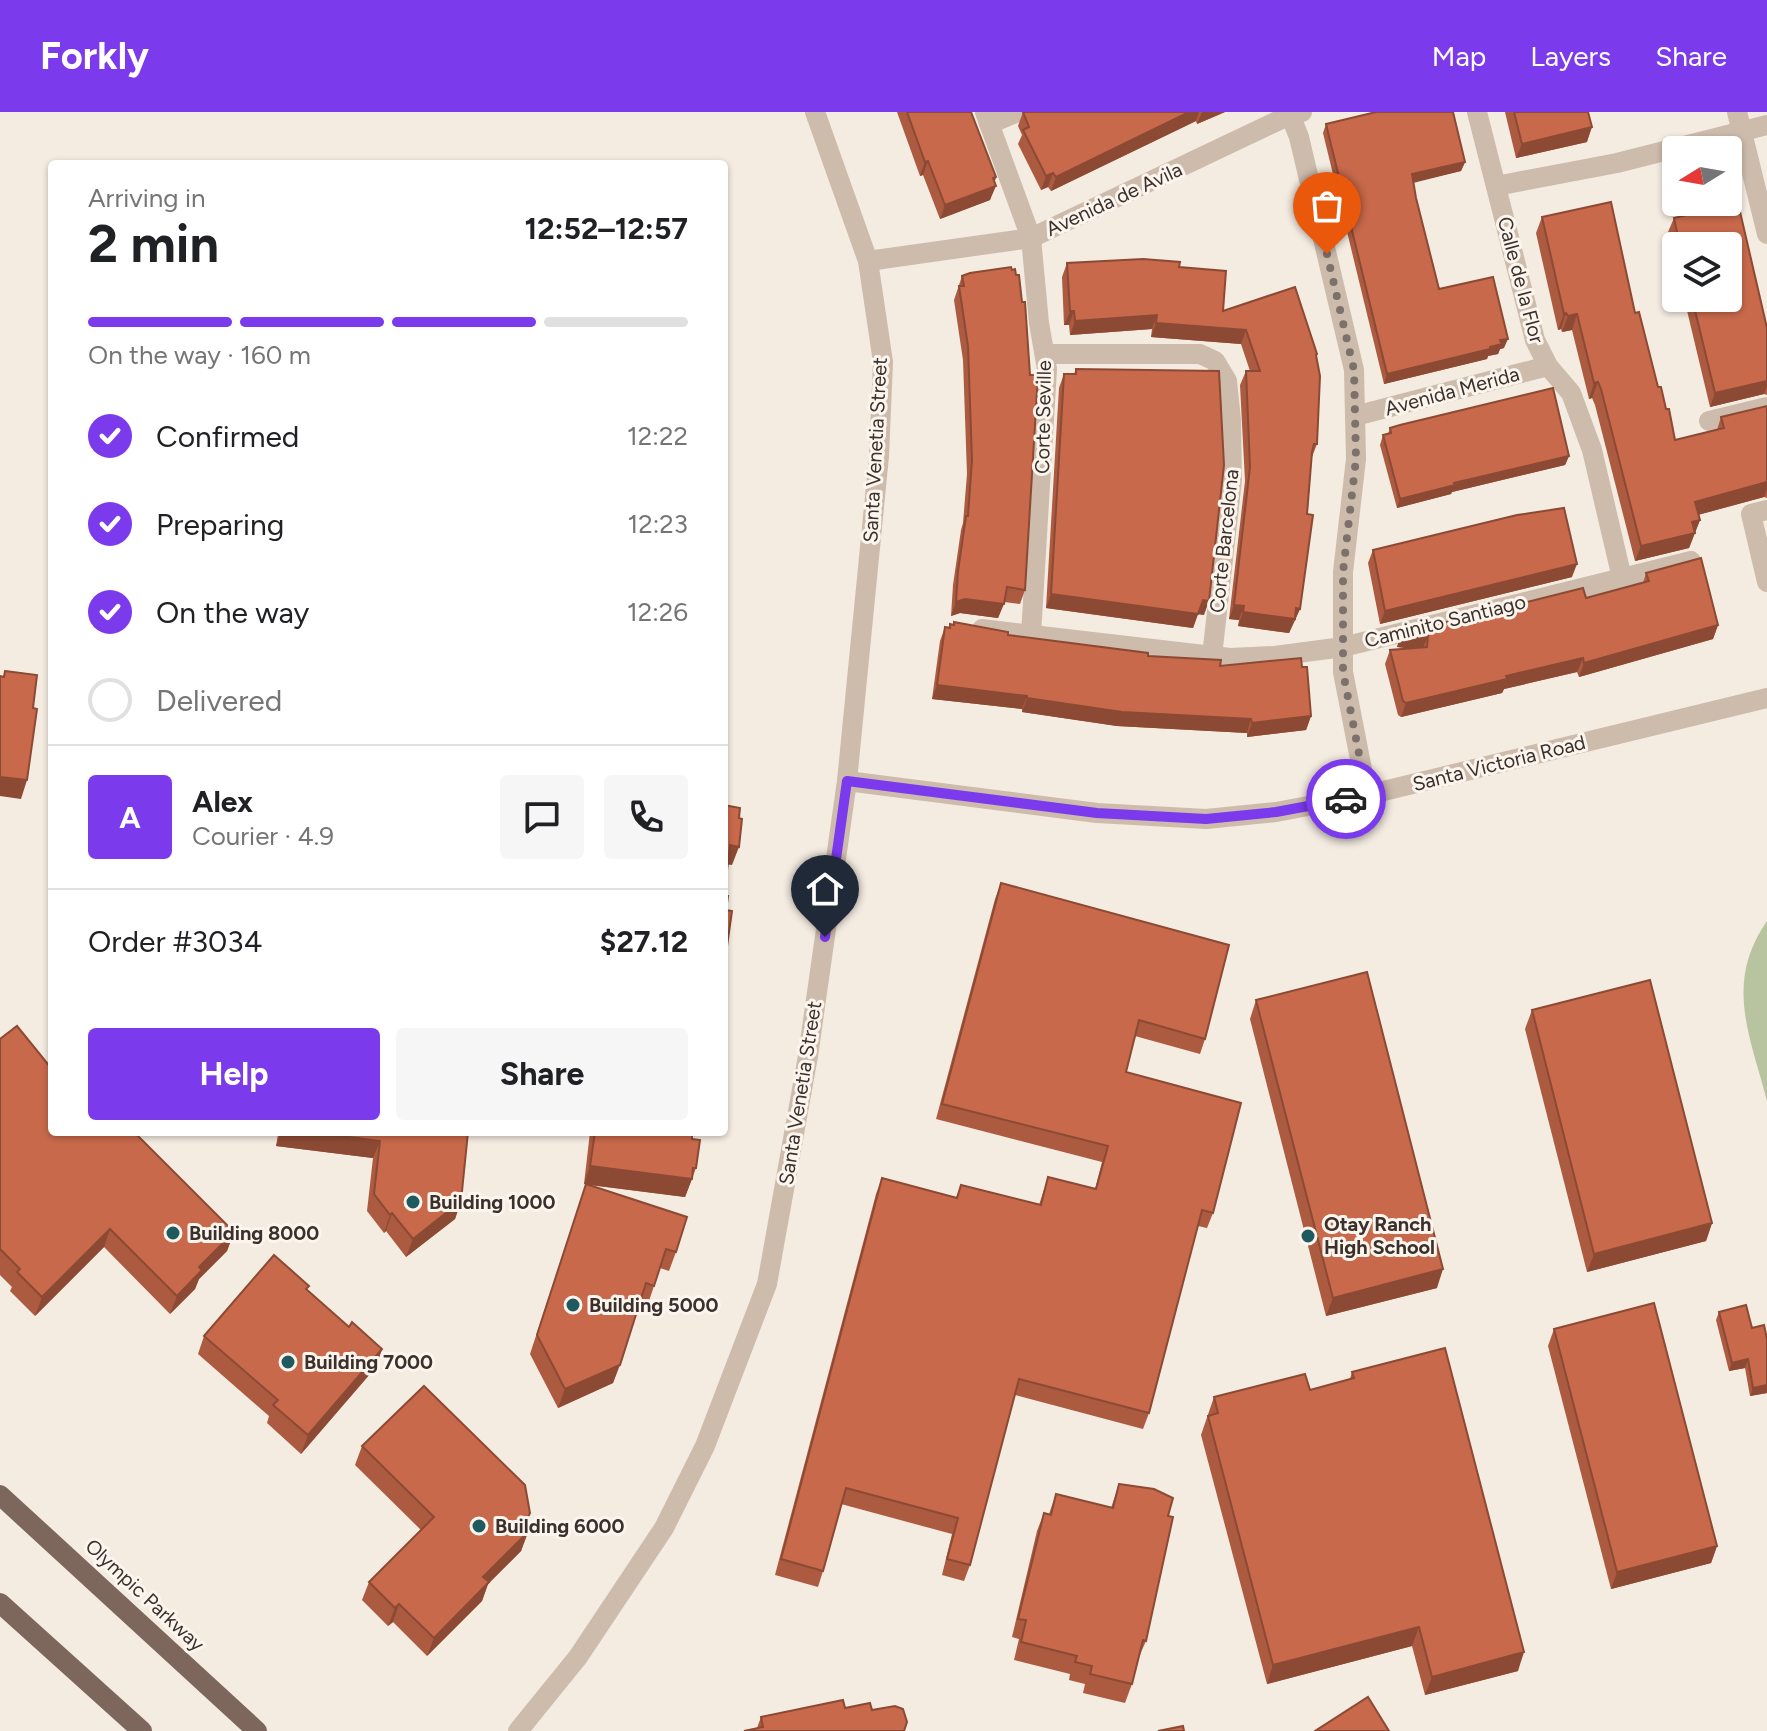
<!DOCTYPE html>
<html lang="en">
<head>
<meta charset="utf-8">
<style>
  body { margin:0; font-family:Figtree,sans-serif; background:#f6f6f6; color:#202124; height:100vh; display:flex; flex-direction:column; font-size:30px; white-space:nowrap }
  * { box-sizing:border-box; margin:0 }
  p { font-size:26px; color:#757577 }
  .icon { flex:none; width:44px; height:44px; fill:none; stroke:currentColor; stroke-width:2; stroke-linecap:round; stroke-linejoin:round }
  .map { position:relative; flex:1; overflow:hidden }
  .side { position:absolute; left:48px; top:48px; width:680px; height:976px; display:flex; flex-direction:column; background:#fff; border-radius:8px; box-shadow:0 2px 6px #0004 }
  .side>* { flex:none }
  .needle { width:52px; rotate:259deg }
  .tools { position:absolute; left:1662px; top:24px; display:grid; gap:16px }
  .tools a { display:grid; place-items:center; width:80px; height:80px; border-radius:8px; background:#fff; box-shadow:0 2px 6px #0004; font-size:40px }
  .pin { position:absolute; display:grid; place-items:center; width:68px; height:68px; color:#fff; margin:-82px -34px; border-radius:50% 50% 50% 0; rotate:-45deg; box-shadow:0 0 8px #0007 }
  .pin .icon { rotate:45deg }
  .courier { position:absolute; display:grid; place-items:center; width:80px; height:80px; margin:-40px; border:6px solid #7c3aed; border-radius:50%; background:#fff; color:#222; box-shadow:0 2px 10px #0007 }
  .summary em { font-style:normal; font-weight:700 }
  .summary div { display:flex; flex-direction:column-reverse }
  .summary { display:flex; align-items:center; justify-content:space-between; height:136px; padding:0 40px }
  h1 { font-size:52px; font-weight:700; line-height:60px }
  .bar { display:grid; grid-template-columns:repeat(4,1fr); gap:12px 8px; align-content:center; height:96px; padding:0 40px }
  .bar i { height:10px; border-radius:6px; background:#e0e0e0 }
  .bar .active { background:#7c3aed }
  .bar p { grid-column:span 4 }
  .line { display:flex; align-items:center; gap:20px; padding:0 40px; border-top:2px solid #e0e0e0 }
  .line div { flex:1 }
  .round { display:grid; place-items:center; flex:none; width:84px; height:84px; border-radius:8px; background:#f6f6f6 }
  ol { padding:0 40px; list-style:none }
  li { display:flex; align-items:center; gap:24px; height:88px }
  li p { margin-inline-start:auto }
  li .icon { padding:8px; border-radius:50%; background:#7c3aed; color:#fff; stroke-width:4 }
  li:last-child { color:#757577 }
  li i { width:44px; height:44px; border:4px solid #e0e0e0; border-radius:50% }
  .primary-button { display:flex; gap:16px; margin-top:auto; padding:16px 40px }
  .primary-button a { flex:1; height:92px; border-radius:8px; background:#7c3aed; color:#fff; font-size:32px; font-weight:700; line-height:92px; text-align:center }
  .primary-button a+a { background:#f6f6f6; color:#202124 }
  header { display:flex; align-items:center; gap:48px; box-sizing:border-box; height:112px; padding:0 40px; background:#7c3aed; color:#fff }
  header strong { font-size:38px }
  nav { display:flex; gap:44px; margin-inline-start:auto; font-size:28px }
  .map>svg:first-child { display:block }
  .grass { fill:#b8c4a0 }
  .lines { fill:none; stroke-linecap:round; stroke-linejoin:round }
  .minor { stroke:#cdbbac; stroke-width:20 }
  .major { stroke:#7d675c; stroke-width:20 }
  .wall { fill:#ac5a40 }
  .shaded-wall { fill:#8c4a34 }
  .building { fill:#c8694b; stroke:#8c4a34; stroke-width:2 }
  .done { stroke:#7c716b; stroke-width:8; stroke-dasharray:0 14.4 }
  .route { stroke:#7c3aed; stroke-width:10 }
  .poi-dot { fill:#1f5a5e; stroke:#fbf5ee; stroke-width:3 }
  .labels { text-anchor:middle; stroke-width:6; stroke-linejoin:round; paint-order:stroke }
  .street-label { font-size:20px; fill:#3b302b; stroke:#fbf5ee }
  .poi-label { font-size:20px; font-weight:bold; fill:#3b302b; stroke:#fbf5ee; text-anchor:start }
</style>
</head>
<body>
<header>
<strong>Forkly</strong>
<nav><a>Map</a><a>Layers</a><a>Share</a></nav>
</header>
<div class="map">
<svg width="1767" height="1619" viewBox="0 0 1767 1619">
  <rect width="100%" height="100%" fill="#f4ebe1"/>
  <path class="grass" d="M1767 809V989C1750 923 1724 871 1767 809Z"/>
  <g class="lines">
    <g class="minor">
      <polyline points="985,0 1031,126 1039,211 1047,257 1031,523"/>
      <polyline points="1289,0 1299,25 1354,258 1356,347 1343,460 1343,560 1367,683"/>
      <polyline points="1477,0 1535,228 1548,254 1571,281 1592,338 1622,466"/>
      <polyline points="1737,0 1767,122"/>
      <polyline points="989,12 1018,0"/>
      <polyline points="1496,74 1617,51 1767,13"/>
      <polyline points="868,149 1031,126 1290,3 1302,0"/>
      <polyline points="1045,242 1200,242 1215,249 1227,269 1231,308 1232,368 1212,544"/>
      <polyline points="1355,304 1548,254"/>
      <polyline points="1709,309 1767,295"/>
      <polyline points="1767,398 1751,402 1767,470"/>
      <polyline points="982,517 1230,546 1275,544 1343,535 1691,449"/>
      <polyline points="847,669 1097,701 1206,707 1276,700 1367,683 1767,586"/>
      <polyline points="518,1619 578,1545 664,1416 705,1334 767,1172 808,944 847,669 879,344 883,250 868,149 815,0"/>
    </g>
    <g class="major">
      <polyline points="0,1383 257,1619"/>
      <polyline points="0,1491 142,1619"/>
    </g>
  </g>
  <g class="wall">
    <polygon points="897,0 971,0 996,65 990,88 940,107 923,63 920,64"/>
    <polygon points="1023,0 1225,0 1197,12 1196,9 1051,79 1048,75 1041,78 1018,32 1022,23 1018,14"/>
    <polygon points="1505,0 1588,0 1587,30 1516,46"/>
    <polygon points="1326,12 1465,50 1461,59 1413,70 1416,86 1439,177 1504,236 1500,237 1498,242 1488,244 1487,247 1384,272 1323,21"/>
    <polygon points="1738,91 1767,216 1767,283 1764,282 1710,295 1684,186 1728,186 1728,134 1676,134 1676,152 1668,120 1674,106"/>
    <polygon points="1542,105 1635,201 1675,328 1717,318 1721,305 1767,294 1767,386 1764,385 1698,403 1700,408 1689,436 1635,449 1595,293 1592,286 1589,287 1572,218 1562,220 1561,217 1558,218 1536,121"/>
    <polygon points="1067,151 1179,155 1223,199 1316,246 1317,332 1312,345 1300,497 1289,521 1238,514 1239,508 1229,507 1245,369 1240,273 1246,259 1250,259 1241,232 1151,225 1152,217 1070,223 1069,213 1064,213 1062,165"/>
    <polygon points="962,164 1025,478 1020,492 1004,490 998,506 960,501 951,504 953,473 961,418 963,411 967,362 963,248 954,188"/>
    <polygon points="1076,257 1204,503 1198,502 1193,516 1046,496 1059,276 1064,262 1074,262"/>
    <polygon points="1390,316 1569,344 1565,353 1452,380 1451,382 1397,396 1380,333 1383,323 1388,322"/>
    <polygon points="1373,438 1572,465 1380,512 1368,451"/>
    <polygon points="1646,461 1718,513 1713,527 1579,565 1577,560 1504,577 1502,581 1401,605 1398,603 1385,552 1390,538 1408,536 1397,535 1402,521 1586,486 1643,471"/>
    <polygon points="954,510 1008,523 1220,554 1302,555 1311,604 1306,618 1247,625 1247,621 1117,614 1022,600 1022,597 932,587 940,529 945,515 948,516 950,512 953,513"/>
    <polygon points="1001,771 1205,927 1200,942 1135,924 1126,960 1213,1101 1207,1116 1198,1114 1149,1301 1143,1317 1015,1283 970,1453 964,1469 942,1463 952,1422 841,1392 823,1459 818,1475 775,1463 876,1082 882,1066 956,1086 961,1073 1039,1093 1048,1065 1095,1077 1102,1050 936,1007 995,787"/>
    <polygon points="1256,888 1437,1176 1326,1204 1250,907"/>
    <polygon points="1532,898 1712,1111 1706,1129 1587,1160 1525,917"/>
    <polygon points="0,927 52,1020 234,1120 227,1139 199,1167 195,1177 170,1202 104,1135 35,1204 10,1179 12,1175 0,1163"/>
    <polygon points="266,1020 468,1020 461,1089 455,1107 406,1145 386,1119 384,1121 367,1099 373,1046 276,1034 278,1022"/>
    <polygon points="590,1020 692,1020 692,1027 696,1056 685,1085 589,1073 676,1140 669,1159 660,1156 648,1192 640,1190 613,1271 558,1296 530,1242 586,1072 584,1072"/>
    <polygon points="307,1178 349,1215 382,1237 376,1255 301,1342 267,1311 269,1304 198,1242 204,1224"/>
    <polygon points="1719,1200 1767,1281 1750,1284 1745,1256 1729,1259 1716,1208"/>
    <polygon points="1554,1217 1717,1434 1711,1451 1611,1477 1548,1234"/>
    <polygon points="1352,1260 1518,1559 1425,1583 1412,1534 1267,1572 1201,1323 1214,1285 1310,1278 1350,1267"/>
    <polygon points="362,1334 526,1409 528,1420 521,1439 488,1472 482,1489 427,1544 393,1510 388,1514 362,1488 369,1470 421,1418 355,1353"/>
    <polygon points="1119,1372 1168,1404 1146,1529 1138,1547 1132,1572 1125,1591 1083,1581 1085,1572 1069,1568 1070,1562 1014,1548 1019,1527 1012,1525 1037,1419 1044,1401 1049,1402 1056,1382 1111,1396"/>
    <polygon points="845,1596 872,1598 757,1616 761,1605"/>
  </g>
  <g class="shaded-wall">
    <polygon points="1189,0 1199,0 1196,9 1051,79 1056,65"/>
    <polygon points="1202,0 1225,0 1197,12"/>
    <polygon points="1592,15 1587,30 1516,46 1522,32"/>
    <polygon points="928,49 923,63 920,64 925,50"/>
    <polygon points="1465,50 1461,59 1409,72 1412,62"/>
    <polygon points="1053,61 1048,75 1041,78 1046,64"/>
    <polygon points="996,65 992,75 996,74 990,88 940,107 945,93"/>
    <polygon points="1070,199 1074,199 1069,213 1064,213"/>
    <polygon points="1566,201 1561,217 1558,218 1564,202"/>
    <polygon points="1577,202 1572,218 1562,220 1568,204"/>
    <polygon points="1157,203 1152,217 1070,223 1075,209"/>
    <polygon points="1156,211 1246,218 1241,232 1151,225"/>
    <polygon points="1508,227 1504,236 1500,237 1498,242 1488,244 1487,247 1384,272 1387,262 1490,235 1500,228"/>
    <polygon points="1767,269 1767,274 1764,282 1710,295 1715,281"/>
    <polygon points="1598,270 1592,286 1589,287 1594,271"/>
    <polygon points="1569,344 1565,353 1452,380 1451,382 1397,396 1400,387 1454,371"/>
    <polygon points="1767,370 1767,377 1764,385 1690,405 1695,390"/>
    <polygon points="1700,408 1689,436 1635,449 1641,434 1692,410"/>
    <polygon points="1577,452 1572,465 1380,512 1385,499"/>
    <polygon points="1051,482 1198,502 1193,516 1046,496"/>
    <polygon points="965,487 1004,492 998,506 960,501 951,504 956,490"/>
    <polygon points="1203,488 1209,489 1204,503 1198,502"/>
    <polygon points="1234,493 1244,494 1239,508 1229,507"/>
    <polygon points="1296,496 1300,497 1289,521 1238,514 1243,500"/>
    <polygon points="1718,513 1713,527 1579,565 1584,551"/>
    <polygon points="1402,521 1428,524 1422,538 1397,535"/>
    <polygon points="1583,546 1577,560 1504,577 1502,581 1401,605 1406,591 1506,564"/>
    <polygon points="937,573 1027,584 1022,597 932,587"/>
    <polygon points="1027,586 1251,607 1247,621 1117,614 1022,600"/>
    <polygon points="1311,604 1306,618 1247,625 1252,611"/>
    <polygon points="0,665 27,668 21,687 0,684"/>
    <polygon points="730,733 739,735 732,753 724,752"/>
    <polygon points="281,1020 313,1020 380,1029 373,1046 276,1034"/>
    <polygon points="590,1054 692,1067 685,1085 584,1072"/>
    <polygon points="461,1089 455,1107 406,1145 413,1127"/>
    <polygon points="392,1101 386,1119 384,1121 390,1103"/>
    <polygon points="1712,1111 1706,1129 1587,1160 1594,1142"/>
    <polygon points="110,1117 104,1135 35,1204 42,1185"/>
    <polygon points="234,1120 227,1139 199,1167 195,1177 170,1202 177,1184 199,1155"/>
    <polygon points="1443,1157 1437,1176 1326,1204 1333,1186"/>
    <polygon points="382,1237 376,1255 301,1342 308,1323"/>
    <polygon points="1748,1247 1745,1256 1729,1259 1732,1251"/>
    <polygon points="620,1253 613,1271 558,1296 565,1277"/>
    <polygon points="1767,1273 1767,1281 1750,1284 1753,1276"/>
    <polygon points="528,1420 521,1439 488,1472 482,1489 427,1544 434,1526 483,1465"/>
    <polygon points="1717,1434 1711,1451 1611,1477 1617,1460"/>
    <polygon points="399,1492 393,1510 388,1514 395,1496"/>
    <polygon points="1419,1515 1412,1534 1267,1572 1273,1553"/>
    <polygon points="1524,1540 1518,1559 1425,1583 1432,1565"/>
  </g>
  <g class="building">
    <polygon points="907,0 971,0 996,65 993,66 996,74 945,93 928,49 925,50"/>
    <polygon points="1023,0 1189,0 1056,65 1053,61 1046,64 1023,18 1029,15"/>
    <polygon points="1376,0 1453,0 1465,50 1412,62 1416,86 1439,177 1493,165 1508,227 1500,228 1502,232 1490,235 1490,237 1387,262 1326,12"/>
    <polygon points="1514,0 1588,0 1592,15 1522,32"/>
    <polygon points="1611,90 1635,201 1639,200 1658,275 1661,275 1666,297 1669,297 1675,328 1724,316 1721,305 1767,294 1767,370 1695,390 1700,408 1692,410 1695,421 1641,434 1601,277 1598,270 1594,271 1577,202 1568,204 1566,201 1564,202 1542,105"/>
    <polygon points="1738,91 1767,216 1767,269 1715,281 1692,186 1728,186 1728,134 1680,134 1674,106"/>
    <polygon points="1143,147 1180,150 1179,155 1226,159 1223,199 1295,175 1317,242 1316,243 1320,264 1317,332 1314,332 1312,340 1307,402 1313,403 1300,497 1296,496 1295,507 1243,500 1244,494 1234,493 1250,355 1246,259 1260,259 1246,218 1156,211 1157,203 1075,209 1074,199 1070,199 1067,151"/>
    <polygon points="1011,155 1012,158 1015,157 1016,163 1019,163 1022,190 1025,190 1030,263 1038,263 1025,478 1007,475 1004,492 965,487 956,490 958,459 966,404 968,404 972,348 968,234 959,174 964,174 962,164 970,161"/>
    <polygon points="1076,257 1219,259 1224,353 1209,489 1203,488 1198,502 1051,482 1064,262 1076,262"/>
    <polygon points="1553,276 1569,344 1454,371 1455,373 1400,387 1383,323 1391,321 1390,316 1400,313"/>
    <polygon points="1564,396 1577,452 1385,499 1373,438 1517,403"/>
    <polygon points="1701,446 1718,513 1584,551 1583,546 1506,564 1507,567 1406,591 1403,589 1390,538 1427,535 1428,524 1402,521 1583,476 1586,486 1649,469 1646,461"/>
    <polygon points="954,510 1008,520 1008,523 1148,541 1148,544 1221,548 1220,554 1301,546 1302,555 1307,555 1311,604 1252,611 1251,607 1122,600 1027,586 1027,584 937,573 945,515 950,516 950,512 954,513"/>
    <polygon points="5,559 37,563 33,596 37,597 27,668 0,665 0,564 4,565"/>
    <polygon points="724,693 740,696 739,706 742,707 739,735 730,733 724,784"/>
    <polygon points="1001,771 1229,833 1205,927 1139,908 1126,960 1241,991 1213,1101 1202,1098 1149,1301 1019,1267 970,1453 947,1447 958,1406 846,1376 823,1459 781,1447 882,1066 957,1086 961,1073 1041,1093 1048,1065 1096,1077 1108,1034 942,992"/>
    <polygon points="724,784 728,784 726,798 732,799 727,834 724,834"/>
    <polygon points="1367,860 1443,1157 1333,1186 1256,888"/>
    <polygon points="1650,868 1712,1111 1594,1142 1532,898"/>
    <polygon points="17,914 52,957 52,1020 134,1020 234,1120 199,1155 202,1158 177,1184 110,1117 42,1185 17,1160 20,1157 0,1137 0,927"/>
    <polygon points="313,1020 468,1020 461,1089 413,1127 392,1101 390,1103 374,1082 380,1029"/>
    <polygon points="595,1020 692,1020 692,1027 700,1028 696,1056 693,1056 692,1067 590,1054"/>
    <polygon points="586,1072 687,1105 676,1140 666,1137 654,1174 646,1171 620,1253 565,1277 537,1223"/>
    <polygon points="274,1143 309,1174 306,1177 349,1215 352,1210 382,1237 308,1323 273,1293 278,1288 204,1224"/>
    <polygon points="1654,1191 1717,1434 1617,1460 1554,1217"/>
    <polygon points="1746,1193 1752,1216 1764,1213 1767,1227 1767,1273 1753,1276 1748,1247 1732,1251 1719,1200"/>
    <polygon points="1445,1236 1524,1540 1432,1565 1419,1515 1273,1553 1208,1304 1218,1301 1214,1285 1305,1262 1310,1278 1354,1266 1352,1260"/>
    <polygon points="424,1274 525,1373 530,1401 526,1409 528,1420 483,1465 489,1470 434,1526 399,1492 395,1496 369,1470 434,1405 362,1334"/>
    <polygon points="1119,1372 1154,1377 1173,1386 1168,1404 1173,1405 1146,1529 1143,1528 1132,1572 1090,1562 1092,1554 1075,1550 1077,1544 1021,1530 1026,1508 1018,1507 1044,1401 1051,1403 1056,1382 1113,1396"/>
    <polygon points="1368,1585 1389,1619 1315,1619"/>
    <polygon points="843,1588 845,1596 870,1591 872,1598 895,1594 903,1597 907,1610 904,1619 744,1619 763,1615 761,1605"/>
    <polygon points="1183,1614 1184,1619 1158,1619"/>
  </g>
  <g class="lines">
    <polyline class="done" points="1327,142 1354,258 1356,347 1343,460 1343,560 1367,683 1346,687"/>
    <polyline class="route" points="825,825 847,669 1097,701 1206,707 1276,700 1346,687"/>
  </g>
  <g class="poi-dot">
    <circle cx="413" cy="1090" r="8"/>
    <circle cx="173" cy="1121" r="8"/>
    <circle cx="1308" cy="1124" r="8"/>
    <circle cx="573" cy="1193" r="8"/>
    <circle cx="288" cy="1250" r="8"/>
    <circle cx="479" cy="1414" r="8"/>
  </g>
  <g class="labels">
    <g class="street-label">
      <text transform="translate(1114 87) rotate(-25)" y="7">Avenida de Avila</text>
      <text transform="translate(1521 168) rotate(75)" y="7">Calle de la Flor</text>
      <text transform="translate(1452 279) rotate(-15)" y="7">Avenida Merida</text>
      <text transform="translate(1043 305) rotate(-89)" y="7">Corte Seville</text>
      <text transform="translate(875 338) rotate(-87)" y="7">Santa Venetia Street</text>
      <text transform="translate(1224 429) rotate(-84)" y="7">Corte Barcelona</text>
      <text transform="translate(1445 509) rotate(-14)" y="7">Caminito Santiago</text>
      <text transform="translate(1499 651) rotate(-14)" y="7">Santa Victoria Road</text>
      <text transform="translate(800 981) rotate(-81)" y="7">Santa Venetia Street</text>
      <text transform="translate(145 1483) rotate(43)" y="7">Olympic Parkway</text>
    </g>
    <g class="poi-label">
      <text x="429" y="1097">Building 1000</text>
      <text x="1324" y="1119">Otay Ranch<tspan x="1324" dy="23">High School</tspan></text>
      <text x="189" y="1128">Building 8000</text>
      <text x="589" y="1200">Building 5000</text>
      <text x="304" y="1257">Building 7000</text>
      <text x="495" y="1421">Building 6000</text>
    </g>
  </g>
</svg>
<div class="tools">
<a><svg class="needle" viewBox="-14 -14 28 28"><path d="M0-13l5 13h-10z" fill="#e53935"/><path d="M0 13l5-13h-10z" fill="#757577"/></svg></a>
<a><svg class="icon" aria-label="layers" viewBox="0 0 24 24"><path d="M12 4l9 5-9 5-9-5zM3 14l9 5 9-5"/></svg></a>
</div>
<div class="pin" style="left:1327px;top:142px;background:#ea580c"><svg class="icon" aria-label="bag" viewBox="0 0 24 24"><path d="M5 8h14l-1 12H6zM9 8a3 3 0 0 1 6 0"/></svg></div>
<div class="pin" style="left:825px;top:825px;background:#1f2937"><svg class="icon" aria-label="home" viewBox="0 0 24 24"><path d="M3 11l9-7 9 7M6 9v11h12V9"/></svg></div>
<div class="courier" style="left:1346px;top:687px"><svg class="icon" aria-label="car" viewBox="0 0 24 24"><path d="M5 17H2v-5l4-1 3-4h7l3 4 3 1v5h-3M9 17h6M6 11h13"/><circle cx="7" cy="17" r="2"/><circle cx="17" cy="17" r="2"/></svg></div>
<section class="side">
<div class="summary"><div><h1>2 min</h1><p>Arriving in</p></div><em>12:52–12:57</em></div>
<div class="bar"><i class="active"></i><i class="active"></i><i class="active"></i><i></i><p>On the way · 160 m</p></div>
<ol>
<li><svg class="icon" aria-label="check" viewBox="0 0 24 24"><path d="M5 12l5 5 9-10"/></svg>Confirmed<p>12:22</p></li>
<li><svg class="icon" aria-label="check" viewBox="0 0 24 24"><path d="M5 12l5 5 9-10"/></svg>Preparing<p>12:23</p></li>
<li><svg class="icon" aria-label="check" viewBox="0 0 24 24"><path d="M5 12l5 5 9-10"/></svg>On the way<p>12:26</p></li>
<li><i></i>Delivered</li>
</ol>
<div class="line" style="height:144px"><b class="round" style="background:#7c3aed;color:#fff">A</b><div><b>Alex</b><p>Courier · 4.9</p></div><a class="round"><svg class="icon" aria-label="chat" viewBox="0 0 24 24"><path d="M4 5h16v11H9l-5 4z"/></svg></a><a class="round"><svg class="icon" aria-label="phone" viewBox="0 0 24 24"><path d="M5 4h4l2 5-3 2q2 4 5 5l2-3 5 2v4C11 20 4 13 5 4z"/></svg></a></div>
<div class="line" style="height:104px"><div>Order #3034</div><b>$27.12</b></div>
<div class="primary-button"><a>Help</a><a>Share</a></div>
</section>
</div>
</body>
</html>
